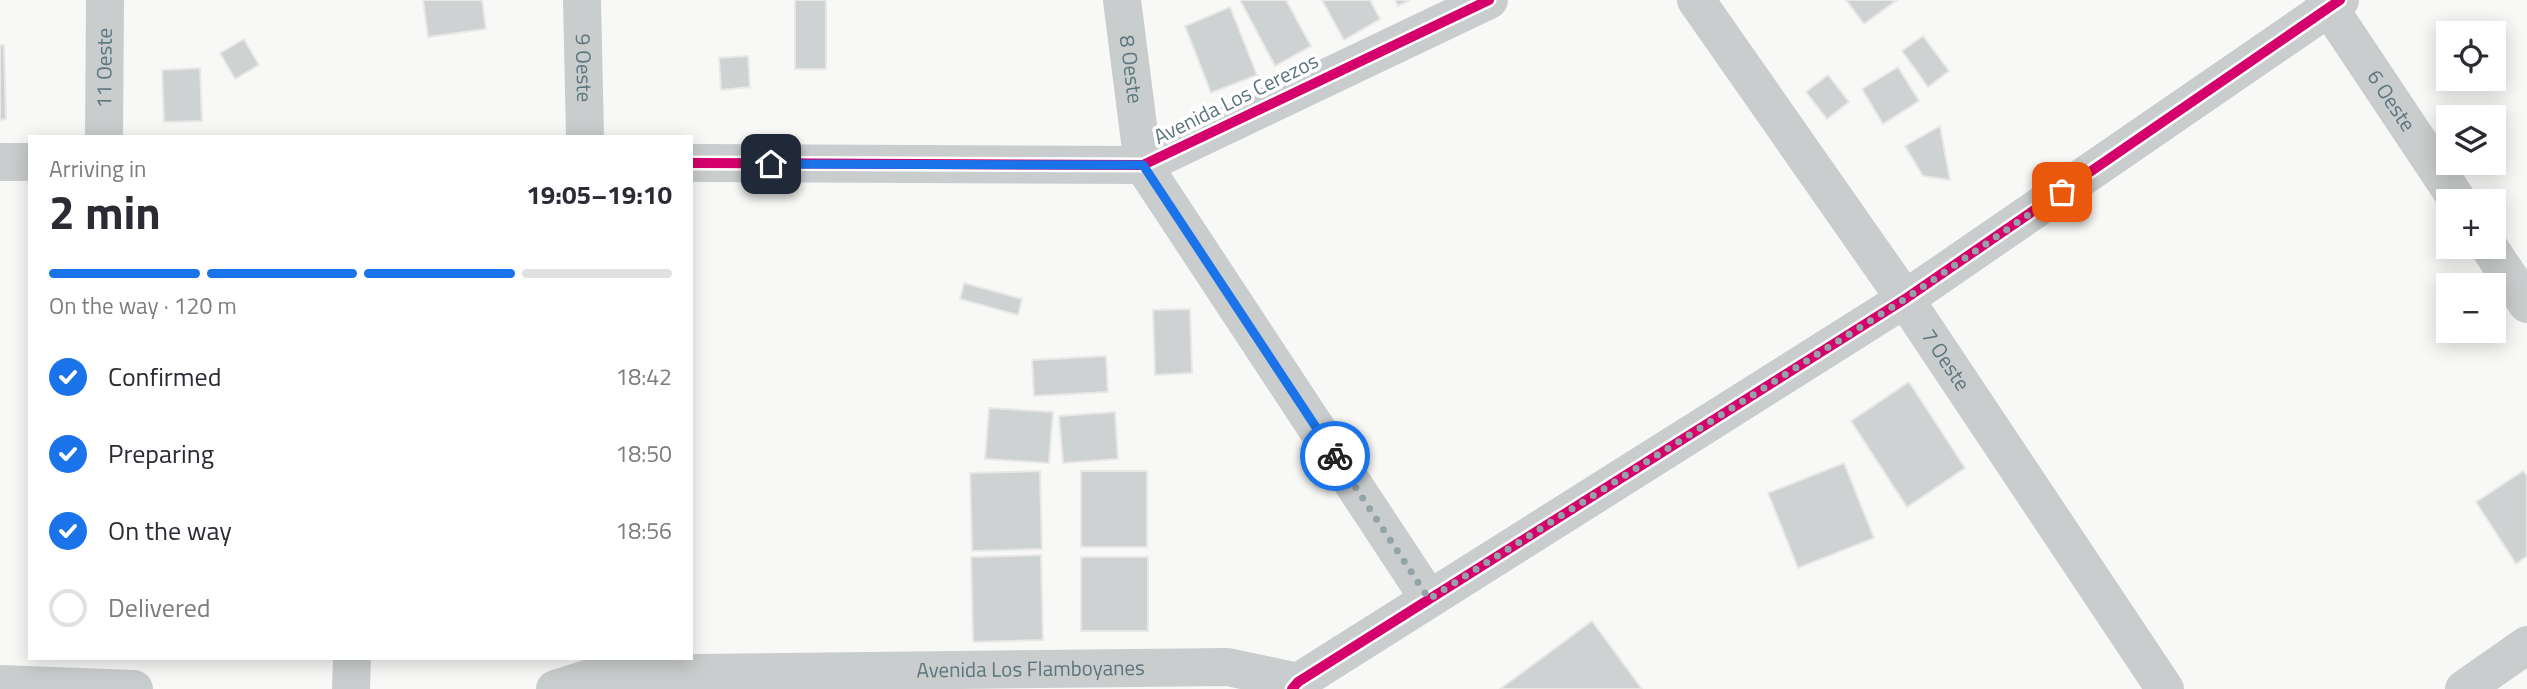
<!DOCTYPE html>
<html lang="en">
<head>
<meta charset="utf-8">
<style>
  body { margin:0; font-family:"Titillium Web",sans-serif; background:#f2f2f3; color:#2b2b33; height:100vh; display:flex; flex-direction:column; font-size:26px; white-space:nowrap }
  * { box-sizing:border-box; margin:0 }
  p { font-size:23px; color:#7c7c81 }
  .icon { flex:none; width:38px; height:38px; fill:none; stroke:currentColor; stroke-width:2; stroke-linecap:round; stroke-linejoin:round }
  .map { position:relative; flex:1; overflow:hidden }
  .details { position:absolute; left:28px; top:135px; width:665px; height:525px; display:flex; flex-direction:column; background:#fff; border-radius:0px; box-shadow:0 4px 18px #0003 }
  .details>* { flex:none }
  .tools { position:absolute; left:2436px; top:21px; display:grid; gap:14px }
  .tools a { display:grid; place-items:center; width:70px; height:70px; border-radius:0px; background:#fff; box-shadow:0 4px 18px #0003; font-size:35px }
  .pin { position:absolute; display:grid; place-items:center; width:60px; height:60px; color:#fff; margin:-30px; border-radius:14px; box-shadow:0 4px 10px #0006 }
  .courier { position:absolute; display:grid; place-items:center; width:70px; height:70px; margin:-35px; border:5px solid #1a73e8; border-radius:50%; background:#fff; color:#222; box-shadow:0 2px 9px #0007 }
  .overview em { font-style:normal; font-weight:700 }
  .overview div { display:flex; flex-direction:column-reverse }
  .overview { display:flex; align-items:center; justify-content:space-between; height:119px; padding:0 21px }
  h1 { font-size:46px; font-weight:700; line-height:52px }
  .bar { display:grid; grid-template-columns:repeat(4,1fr); gap:10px 7px; align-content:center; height:84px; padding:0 21px }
  .bar i { height:9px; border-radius:5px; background:#e1e1e2 }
  .bar .active { background:#1a73e8 }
  .bar p { grid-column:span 4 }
  ol { padding:0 21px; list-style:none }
  li { display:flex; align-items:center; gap:21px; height:77px }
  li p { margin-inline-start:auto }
  li .icon { padding:7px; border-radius:50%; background:#1a73e8; color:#fff; stroke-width:4 }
  li:last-child { color:#7c7c81 }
  li i { width:38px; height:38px; border:4px solid #e1e1e2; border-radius:50% }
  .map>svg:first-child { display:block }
  .building { fill:#cfd2d2; stroke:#e8e8e7; stroke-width:2 }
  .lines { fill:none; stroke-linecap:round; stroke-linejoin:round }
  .street { stroke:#cacdcd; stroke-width:38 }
  .cycleway-casing { stroke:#fff; stroke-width:15 }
  .cycleway { stroke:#d6006c; stroke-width:10 }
  .done { stroke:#93a4a8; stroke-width:7; stroke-dasharray:0 12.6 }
  .route { stroke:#1a73e8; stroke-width:9 }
  .labels { text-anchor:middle; stroke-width:7; stroke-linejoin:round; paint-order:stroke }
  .street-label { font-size:21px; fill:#5d767e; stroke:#fff }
</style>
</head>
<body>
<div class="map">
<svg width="2527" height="689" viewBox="0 0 2527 689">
  <rect width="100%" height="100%" fill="#f8f8f7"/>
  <g class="building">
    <polygon points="423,0 482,0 486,29 428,37"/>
    <rect x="795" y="0" width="31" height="69"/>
    <polygon points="1240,0 1286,0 1311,46 1275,66"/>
    <polygon points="1322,0 1370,0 1380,19 1344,40"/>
    <polygon points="1395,0 1410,0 1398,6"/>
    <polygon points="1846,0 1897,0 1864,24"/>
    <polygon points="1230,7 1257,75 1211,93 1185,26"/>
    <polygon points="1923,36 1949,71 1928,87 1902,51"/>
    <polygon points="244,39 259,65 235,79 220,53"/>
    <polygon points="0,45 4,45 6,119 0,120"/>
    <polygon points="748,56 750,87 721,90 719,58"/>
    <polygon points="1898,67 1919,101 1883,124 1862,89"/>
    <polygon points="200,68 202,121 164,122 162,70"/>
    <polygon points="1828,75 1849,102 1827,119 1806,92"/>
    <polygon points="1940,126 1950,180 1923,176 1905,146"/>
    <polygon points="964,283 1022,299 1018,315 960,299"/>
    <polygon points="1190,309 1192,373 1155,375 1153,310"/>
    <polygon points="1106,356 1108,392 1034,396 1032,360"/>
    <polygon points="1909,382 1965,468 1907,507 1851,421"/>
    <polygon points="989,408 1053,412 1049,463 985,459"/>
    <polygon points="1115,412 1118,459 1063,463 1059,416"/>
    <polygon points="1844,463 1874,538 1798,568 1768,493"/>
    <polygon points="1040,471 1042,549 972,551 970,473"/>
    <rect x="1081" y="471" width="66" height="76"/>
    <polygon points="2523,471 2527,476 2527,556 2516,564 2476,502"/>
    <polygon points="1041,555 1043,640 973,642 971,557"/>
    <rect x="1081" y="557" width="67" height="74"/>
    <polygon points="1592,621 1642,689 1500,689"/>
  </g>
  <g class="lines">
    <g class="street">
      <path id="s1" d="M582 0 585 136"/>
      <path id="s2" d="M1122 0 1143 165 1429 599"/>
      <path id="s3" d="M1696 0 1905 299 2165 689"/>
      <path id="s4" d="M2324 0 2458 201"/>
      <path id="s5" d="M104 136 105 0"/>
      <polyline points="0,162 30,162"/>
      <polyline points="691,163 1143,165 1489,0"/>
      <polyline points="2489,247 2527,304"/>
      <polyline points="0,684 134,689"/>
      <polyline points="351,689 352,658"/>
      <path id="s6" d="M555 689 602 674 1228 667 1298 682"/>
      <polyline points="1292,689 1298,682 1905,299 2340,0"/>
      <polyline points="2464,689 2527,645"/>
    </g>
    <defs>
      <g id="cycleway">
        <polyline points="691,163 1143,165 1489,0"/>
        <polyline points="1292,689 1298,682 1905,299 2340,0"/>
      </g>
    </defs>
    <use href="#cycleway" class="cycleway-casing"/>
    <use href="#cycleway" class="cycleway"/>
  </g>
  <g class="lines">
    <polyline class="done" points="1335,456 1429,599 1905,299 2062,192"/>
    <polyline class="route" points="771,164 1143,165 1335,456"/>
  </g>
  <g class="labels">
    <g class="street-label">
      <text dy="7" stroke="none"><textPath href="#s5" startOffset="68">11 Oeste</textPath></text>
      <text dy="7" stroke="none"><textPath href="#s1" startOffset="68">9 Oeste</textPath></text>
      <text dy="7" stroke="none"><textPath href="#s2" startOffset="70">8 Oeste</textPath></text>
      <text transform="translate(1236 99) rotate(-26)" y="7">Avenida Los Cerezos</text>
      <text dy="7" stroke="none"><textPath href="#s4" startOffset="121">6 Oeste</textPath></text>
      <text dy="7" stroke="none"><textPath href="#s3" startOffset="438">7 Oeste</textPath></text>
      <text dy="7" stroke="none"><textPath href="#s6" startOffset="478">Avenida Los Flamboyanes</textPath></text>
    </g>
  </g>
</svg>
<div class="tools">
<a><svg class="icon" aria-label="locate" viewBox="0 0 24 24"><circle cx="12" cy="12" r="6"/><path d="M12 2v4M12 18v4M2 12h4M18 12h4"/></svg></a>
<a><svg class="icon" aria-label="layers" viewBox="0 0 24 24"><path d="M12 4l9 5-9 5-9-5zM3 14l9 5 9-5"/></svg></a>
<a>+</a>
<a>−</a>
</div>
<div class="pin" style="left:2062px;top:192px;background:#ea580c"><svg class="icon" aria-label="bag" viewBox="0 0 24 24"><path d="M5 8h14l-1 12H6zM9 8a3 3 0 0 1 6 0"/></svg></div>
<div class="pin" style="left:771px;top:164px;background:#1f2937"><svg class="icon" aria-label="home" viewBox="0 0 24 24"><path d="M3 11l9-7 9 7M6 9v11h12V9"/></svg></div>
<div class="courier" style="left:1335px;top:456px"><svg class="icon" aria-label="bike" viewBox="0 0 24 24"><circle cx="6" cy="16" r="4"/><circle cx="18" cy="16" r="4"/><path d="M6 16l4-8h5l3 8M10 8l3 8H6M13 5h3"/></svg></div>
<section class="details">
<div class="overview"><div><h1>2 min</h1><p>Arriving in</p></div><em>19:05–19:10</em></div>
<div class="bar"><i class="active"></i><i class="active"></i><i class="active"></i><i></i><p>On the way · 120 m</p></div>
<ol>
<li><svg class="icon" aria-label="check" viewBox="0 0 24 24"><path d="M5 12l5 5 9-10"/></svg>Confirmed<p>18:42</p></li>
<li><svg class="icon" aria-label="check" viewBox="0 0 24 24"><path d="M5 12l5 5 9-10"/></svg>Preparing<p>18:50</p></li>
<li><svg class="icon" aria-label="check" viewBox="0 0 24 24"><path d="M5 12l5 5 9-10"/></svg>On the way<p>18:56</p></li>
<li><i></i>Delivered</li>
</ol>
</section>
</div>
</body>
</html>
